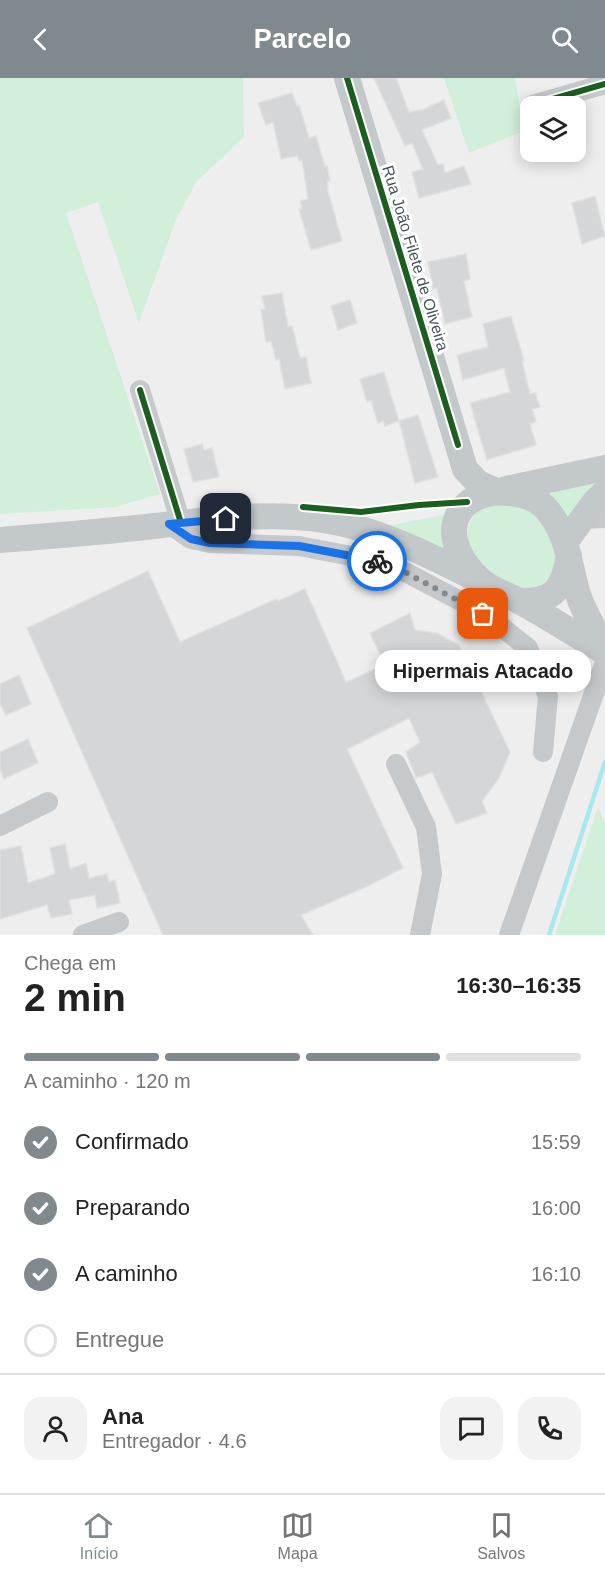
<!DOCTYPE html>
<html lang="pt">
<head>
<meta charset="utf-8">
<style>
  body { margin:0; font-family:Helvetica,sans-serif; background:#f2f2f2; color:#222; height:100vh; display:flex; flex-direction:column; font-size:22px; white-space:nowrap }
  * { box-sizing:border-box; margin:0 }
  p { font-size:20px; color:#767676 }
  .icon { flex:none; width:33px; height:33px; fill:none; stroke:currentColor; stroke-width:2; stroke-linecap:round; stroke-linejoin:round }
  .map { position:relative; height:857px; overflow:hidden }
  .panel { display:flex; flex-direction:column; background:#fff; flex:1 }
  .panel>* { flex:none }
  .tools { position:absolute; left:520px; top:18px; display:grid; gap:12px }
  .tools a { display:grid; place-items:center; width:66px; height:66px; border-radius:12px; background:#fff; box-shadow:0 3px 15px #0003; font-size:30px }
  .pin { position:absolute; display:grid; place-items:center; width:51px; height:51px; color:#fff; margin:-26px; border-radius:12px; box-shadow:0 3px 9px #0006 }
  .courier { position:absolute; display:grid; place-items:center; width:60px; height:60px; margin:-30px; border:4px solid #1a73e8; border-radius:50%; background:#fff; color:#222; box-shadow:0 2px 8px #0007 }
  .bubble { position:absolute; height:42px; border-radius:18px; background:#fff; box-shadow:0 3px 15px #0003; font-size:20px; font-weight:700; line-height:42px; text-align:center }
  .overview em { font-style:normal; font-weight:700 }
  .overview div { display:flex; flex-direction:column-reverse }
  .overview { display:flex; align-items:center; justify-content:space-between; height:102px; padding:0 24px }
  h1 { font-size:39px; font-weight:700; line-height:45px }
  .bar { display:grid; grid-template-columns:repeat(4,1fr); gap:9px 6px; align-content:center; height:72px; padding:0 24px }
  .bar i { height:8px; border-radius:4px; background:#e0e0e0 }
  .bar .selected { background:#808a8e }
  .bar p { grid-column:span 4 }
  .line { display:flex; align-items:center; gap:15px; padding:0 24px; border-top:2px solid #e0e0e0 }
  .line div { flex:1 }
  .round { display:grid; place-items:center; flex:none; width:63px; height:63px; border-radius:18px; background:#f2f2f2 }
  ol { padding:0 24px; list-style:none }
  li { display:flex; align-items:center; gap:18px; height:66px }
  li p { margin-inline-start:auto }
  li .icon { padding:6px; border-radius:50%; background:#808a8e; color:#fff; stroke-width:4 }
  li:last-child { color:#767676 }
  li i { width:33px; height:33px; border:3px solid #e0e0e0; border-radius:50% }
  header { display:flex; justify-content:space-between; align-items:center; height:78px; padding:0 24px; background:#808a8e; color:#fff; font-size:27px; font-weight:700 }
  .menu { display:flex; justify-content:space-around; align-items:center; height:84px; border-top:2px solid #e0e0e0; background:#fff; font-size:16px; color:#767676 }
  .menu a { display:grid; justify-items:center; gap:3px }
  .menu .selected { color:#808a8e }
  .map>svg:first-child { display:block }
  .green { fill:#d2efd9 }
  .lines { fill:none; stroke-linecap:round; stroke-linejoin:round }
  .stream { stroke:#a6e9ee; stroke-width:4.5 }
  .building { fill:#d5d6d7; stroke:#e0e0e1; stroke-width:1.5 }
  .minor { stroke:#c5c9cb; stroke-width:20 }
  .major { stroke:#c3c8ca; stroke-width:26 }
  .cycleway-casing { stroke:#fff; stroke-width:10 }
  .cycleway { stroke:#1b5e20; stroke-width:6 }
  .done { stroke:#808a8e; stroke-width:6; stroke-dasharray:0 10.8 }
  .route { stroke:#1a73e8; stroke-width:8 }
  .labels { text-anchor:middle; stroke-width:6; stroke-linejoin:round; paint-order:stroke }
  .street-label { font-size:16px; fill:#45545b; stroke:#fff }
</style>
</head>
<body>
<header><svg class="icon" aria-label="back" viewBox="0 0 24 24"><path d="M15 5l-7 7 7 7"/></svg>Parcelo<svg class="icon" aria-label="search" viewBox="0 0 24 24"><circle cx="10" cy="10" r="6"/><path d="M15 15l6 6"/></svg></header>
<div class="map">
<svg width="605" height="857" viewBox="0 0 605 857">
  <rect width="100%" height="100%" fill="#efeeee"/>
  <g class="green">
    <polygon points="0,0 243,0 244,59 196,104 175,144 139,245 98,124 66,135 160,416 115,429 0,436"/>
    <polygon points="444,0 515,0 524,53 469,75"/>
    <polygon points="605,395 570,441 531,411"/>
    <path d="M492 422 533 430 559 470C557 478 557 490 552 496 544 508 526 517 512 513 506 511 499 502 494 498 488 494 480 489 476 484 458 460 469 436 492 422Z"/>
    <polygon points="448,436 449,476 381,449"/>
    <polygon points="598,729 605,746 605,857 555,857"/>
  </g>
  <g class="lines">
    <polyline class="stream" points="549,857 605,684"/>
  </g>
  <g class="building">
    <polygon points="374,0 396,0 409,34 422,32 444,22 451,40 422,52 438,87 443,86 445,95 464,88 471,106 419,120 412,94 423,91 412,65 405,68"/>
    <polygon points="292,15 297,28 299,27 309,60 316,58 325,89 327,88 330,103 327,103 328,109 327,110 342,163 311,172 299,131 302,130 300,123 308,121 302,82 299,83 297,78 281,81 273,44 266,47 258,25"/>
    <polygon points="595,118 605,158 582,166 572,125"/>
    <polygon points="466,176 470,201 464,203 472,239 445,246 437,210 433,211 428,184"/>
    <polygon points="282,215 288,249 292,248 300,280 306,279 311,305 285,311 279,281 276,282 271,263 266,264 261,232 265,231 262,218"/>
    <polygon points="350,222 357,245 338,252 331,228"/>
    <polygon points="511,238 524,283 522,283 530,316 535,315 540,329 532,331 536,344 530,346 536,367 487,382 470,325 510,314 504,290 463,302 457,277 488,269 483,246"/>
    <polygon points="384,294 399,343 418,337 438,399 415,405 399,343 385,348 383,343 378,345 371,322 367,324 360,301"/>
    <polygon points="202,366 204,372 212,370 219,399 193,404 184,371"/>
    <polygon points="148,493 180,564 276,521 278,523 305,511 346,604 385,587 370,555 410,535 415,552 437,555 459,567 510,674 499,700 482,723 487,735 456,746 432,694 416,700 406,674 420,664 409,640 347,671 403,790 370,807 301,837 313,857 163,857 27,550"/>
    <polygon points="19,597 31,626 6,637 0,626 0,606"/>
    <polygon points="28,661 38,685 4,701 0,691 0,674"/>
    <polygon points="65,766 70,791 86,785 89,800 107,796 109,804 115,802 120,825 97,830 95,817 69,822 72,836 51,840 47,827 0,841 0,772 21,768 28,805 55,796 50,770"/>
  </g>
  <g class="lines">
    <g class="minor">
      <polyline points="532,27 605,6"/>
      <polyline points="140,312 181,445"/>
      <polyline points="581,441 605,440"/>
      <polyline points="169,446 191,461 210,465 299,468 388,485 468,527 498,546 528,570 548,618 543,674"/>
      <polyline points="396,686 426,749 432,796 420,857"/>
      <polyline points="0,748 48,724"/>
      <polyline points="83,857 119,844"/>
      <polyline points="509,857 605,584"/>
    </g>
    <g class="major">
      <polyline points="347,0 465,391 478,405 496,413"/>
      <polyline points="506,411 605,390"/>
      <path d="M0 462C51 458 103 454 154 448 216 441 283 431 344 446 392 458 437 481 482 504"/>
      <polyline points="566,463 594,425 605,414"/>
      <path d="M519 523C554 524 563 511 569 478"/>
      <path d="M605 571C596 555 587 539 580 522 569 492 570 459 548 433 539 421 523 416 508 415 471 411 441 438 460 476 464 485 472 494 479 501 489 511 506 516 519 523 548 539 576 557 605 574"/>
    </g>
    <defs>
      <g id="cycleway">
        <polyline points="347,0 458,367"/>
        <polyline points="532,27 605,6"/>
        <polyline points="140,312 181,445"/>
        <polyline points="303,429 361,434 419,427 467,424"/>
      </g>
    </defs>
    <use href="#cycleway" class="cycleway-casing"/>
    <use href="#cycleway" class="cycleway"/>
  </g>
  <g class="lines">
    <polyline class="done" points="377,483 388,485 483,536"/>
    <polyline class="route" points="226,441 169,446 191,461 210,465 299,468 377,483"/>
  </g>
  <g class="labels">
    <g class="street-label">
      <text transform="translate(416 180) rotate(73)" y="6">Rua João Filete de Oliveira</text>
    </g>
  </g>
</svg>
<div class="tools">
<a><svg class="icon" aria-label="layers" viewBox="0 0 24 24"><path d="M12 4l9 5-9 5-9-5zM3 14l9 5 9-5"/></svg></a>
</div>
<div class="pin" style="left:483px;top:536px;background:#ea580c"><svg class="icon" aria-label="bag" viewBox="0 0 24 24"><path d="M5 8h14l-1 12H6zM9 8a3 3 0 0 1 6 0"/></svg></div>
<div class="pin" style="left:226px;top:441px;background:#1f2937"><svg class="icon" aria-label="home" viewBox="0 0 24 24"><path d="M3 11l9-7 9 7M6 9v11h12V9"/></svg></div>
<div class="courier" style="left:377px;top:483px"><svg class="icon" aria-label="bike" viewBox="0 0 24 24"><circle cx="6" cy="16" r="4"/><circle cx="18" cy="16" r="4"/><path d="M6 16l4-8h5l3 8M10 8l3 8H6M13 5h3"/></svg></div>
<div class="bubble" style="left:375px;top:572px;width:216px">Hipermais Atacado</div>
</div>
<section class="panel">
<div class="overview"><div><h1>2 min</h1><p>Chega em</p></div><em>16:30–16:35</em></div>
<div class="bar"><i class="selected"></i><i class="selected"></i><i class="selected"></i><i></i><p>A caminho · 120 m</p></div>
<ol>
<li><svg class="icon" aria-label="check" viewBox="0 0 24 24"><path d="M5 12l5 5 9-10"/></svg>Confirmado<p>15:59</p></li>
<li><svg class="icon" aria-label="check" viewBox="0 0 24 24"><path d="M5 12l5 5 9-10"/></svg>Preparando<p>16:00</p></li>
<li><svg class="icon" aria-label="check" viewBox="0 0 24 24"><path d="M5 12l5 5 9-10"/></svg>A caminho<p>16:10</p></li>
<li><i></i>Entregue</li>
</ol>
<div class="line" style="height:108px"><a class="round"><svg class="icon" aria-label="person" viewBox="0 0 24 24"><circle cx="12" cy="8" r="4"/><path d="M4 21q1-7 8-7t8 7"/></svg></a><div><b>Ana</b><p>Entregador · 4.6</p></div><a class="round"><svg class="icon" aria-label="chat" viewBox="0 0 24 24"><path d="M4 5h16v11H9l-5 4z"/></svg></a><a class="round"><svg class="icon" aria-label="phone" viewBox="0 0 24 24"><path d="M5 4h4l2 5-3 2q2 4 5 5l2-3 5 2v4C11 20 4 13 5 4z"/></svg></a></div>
</section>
<nav class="menu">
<a class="selected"><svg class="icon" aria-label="home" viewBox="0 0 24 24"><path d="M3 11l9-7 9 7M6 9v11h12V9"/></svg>Início</a>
<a><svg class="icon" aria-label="map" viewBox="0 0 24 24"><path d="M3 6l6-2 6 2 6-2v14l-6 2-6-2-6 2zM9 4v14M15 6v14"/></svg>Mapa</a>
<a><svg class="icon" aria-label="saved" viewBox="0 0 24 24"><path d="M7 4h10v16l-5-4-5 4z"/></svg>Salvos</a>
</nav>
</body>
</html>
